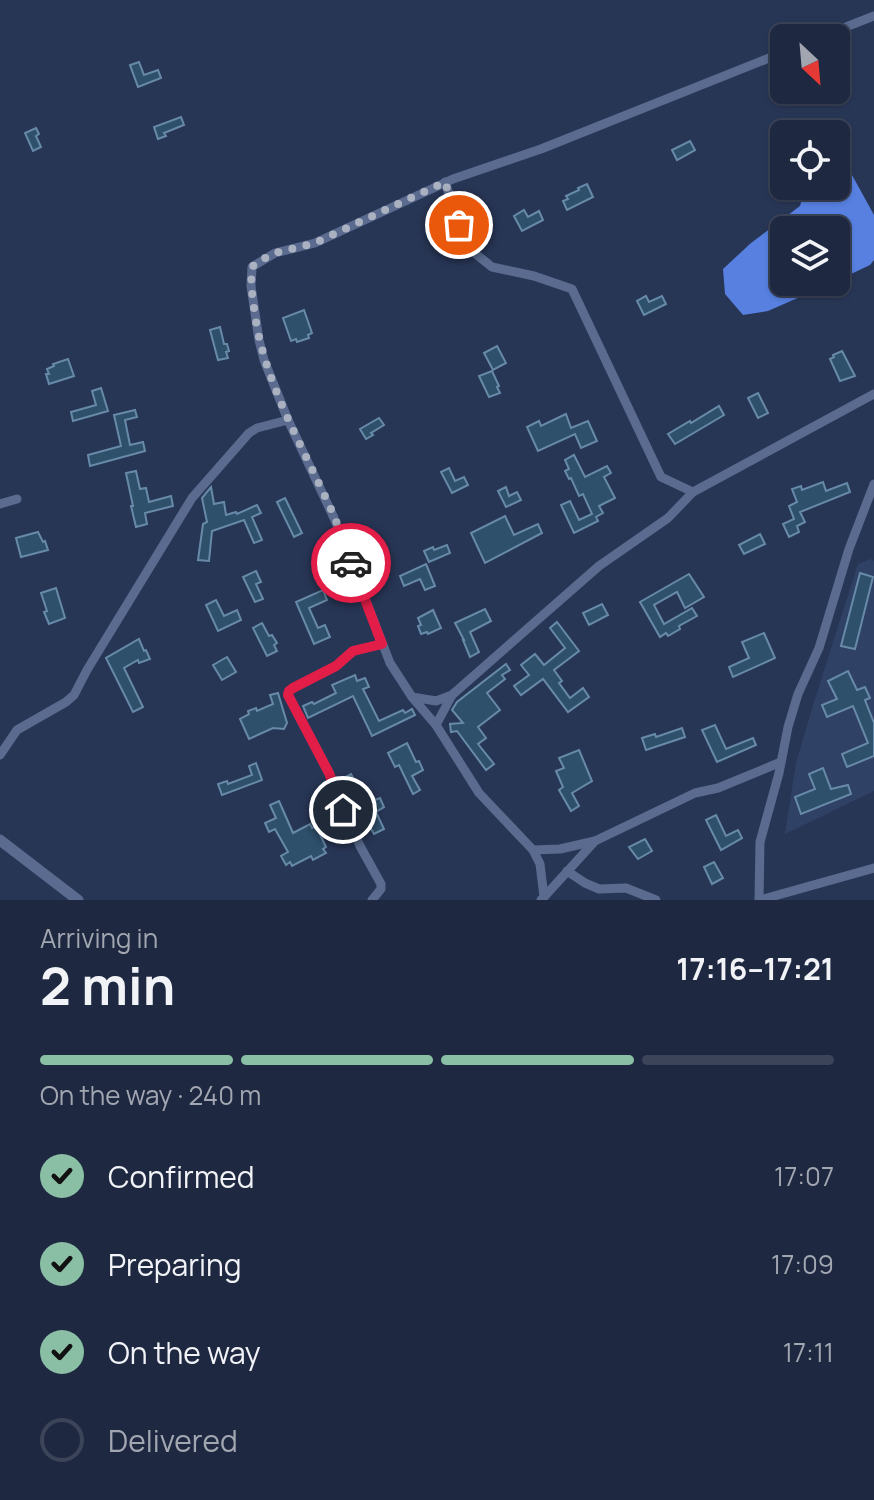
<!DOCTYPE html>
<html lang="en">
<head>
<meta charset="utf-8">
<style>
  body { margin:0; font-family:Manrope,sans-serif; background:#263047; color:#f1f3f6; height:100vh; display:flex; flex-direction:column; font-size:30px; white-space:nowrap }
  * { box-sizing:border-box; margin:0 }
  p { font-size:26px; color:#a1a6b1 }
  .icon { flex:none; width:44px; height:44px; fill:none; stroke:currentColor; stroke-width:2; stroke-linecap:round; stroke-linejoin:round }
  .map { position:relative; height:900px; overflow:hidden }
  .panel { display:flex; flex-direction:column; background:#1e2840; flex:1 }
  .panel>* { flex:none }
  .needle { width:52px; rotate:154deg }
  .fabs { position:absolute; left:770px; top:24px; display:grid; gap:16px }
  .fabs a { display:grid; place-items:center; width:80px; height:80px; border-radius:12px; background:#1e2840; box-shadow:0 2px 6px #0004,0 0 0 2px #3c4459; font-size:40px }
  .pin { position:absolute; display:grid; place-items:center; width:68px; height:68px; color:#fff; margin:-34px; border:4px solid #fff; border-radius:50%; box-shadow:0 2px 8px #0007 }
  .courier { position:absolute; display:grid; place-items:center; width:80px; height:80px; margin:-40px; border:6px solid #e11d48; border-radius:50%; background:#fff; color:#222; box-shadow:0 2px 10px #0007 }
  .overview em { font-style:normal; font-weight:700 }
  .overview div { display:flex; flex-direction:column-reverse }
  .overview { display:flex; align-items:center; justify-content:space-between; height:136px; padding:0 40px }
  h1 { font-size:52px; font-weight:700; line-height:60px }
  .bar { display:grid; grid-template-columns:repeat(4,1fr); gap:12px 8px; align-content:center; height:96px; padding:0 40px }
  .bar i { height:10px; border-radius:6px; background:#3c4459 }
  .bar .current { background:#8abfa5 }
  .bar p { grid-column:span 4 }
  ol { padding:0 40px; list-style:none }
  li { display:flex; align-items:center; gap:24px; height:88px }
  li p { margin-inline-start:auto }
  li .icon { padding:8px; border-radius:50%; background:#8abfa5; color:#111; stroke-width:4 }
  li:last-child { color:#a1a6b1 }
  li i { width:44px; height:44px; border:4px solid #3c4459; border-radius:50% }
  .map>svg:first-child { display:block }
  .built { fill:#304166 }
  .water { fill:#5780e1 }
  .building { fill:#2f506b; stroke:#688aa9; stroke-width:2 }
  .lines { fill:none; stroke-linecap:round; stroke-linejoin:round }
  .minor { stroke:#5a6b8f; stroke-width:9 }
  .tertiary { stroke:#5a6b8f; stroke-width:11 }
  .done { stroke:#aab2c2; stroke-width:8; stroke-dasharray:0 14.4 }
  .route { stroke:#e11d48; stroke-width:10 }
</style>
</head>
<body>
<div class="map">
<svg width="874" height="900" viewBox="0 0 874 900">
  <rect width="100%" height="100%" fill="#283656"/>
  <polygon class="built" points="870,559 874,561 874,791 785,834 796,763 814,702 858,564"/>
  <polygon class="water" points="836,173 852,175 874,215 874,260 870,265 836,281 836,230 784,230 784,282 834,282 768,311 743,315 725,294 723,269 751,243 800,206 803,195 815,186 836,186"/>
  <g class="building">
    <polygon points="139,62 144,75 158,70 161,78 138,87 130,65"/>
    <polygon points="181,117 184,125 164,133 166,136 158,139 154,127"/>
    <polygon points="36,128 39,134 36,136 41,147 33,151 25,133"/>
    <polygon points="690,141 695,150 677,160 672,150"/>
    <polygon points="587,184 593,197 567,210 563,201 568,199 566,196 579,190 578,188"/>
    <polygon points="524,210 528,217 539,211 543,220 522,231 514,216"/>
    <polygon points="646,296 649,302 662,296 666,304 644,315 637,301"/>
    <polygon points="304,310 312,333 308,335 309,338 297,342 296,339 291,341 283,318"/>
    <polygon points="220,327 224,344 227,344 229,351 226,352 228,358 218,360 210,330"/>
    <polygon points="497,346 506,363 493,370 484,353"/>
    <polygon points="842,351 855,376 840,381 830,359 834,357 833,355"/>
    <polygon points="68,359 74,376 49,384 46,374 49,374 47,369 54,366 53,364"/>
    <polygon points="492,371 499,386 497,387 500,393 489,397 479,376"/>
    <polygon points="101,388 108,411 73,421 71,412 96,405 92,391"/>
    <polygon points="758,393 768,413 758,418 748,398"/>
    <polygon points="719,406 724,415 675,444 668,434 690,421 691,423"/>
    <polygon points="135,410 137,417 125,420 130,445 143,442 145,451 90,466 88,455 121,446 114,415"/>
    <polygon points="566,414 571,428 588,421 597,441 581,448 575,434 538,451 527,427 539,421 541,426"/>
    <polygon points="379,418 384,425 371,433 373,435 366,439 360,429"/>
    <polygon points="574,455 585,477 607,466 611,473 604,477 615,498 599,506 603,513 596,517 598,521 574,533 561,505 570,501 579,520 592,514 583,494 579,496 571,478 569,479 565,471 569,469 565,460"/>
    <polygon points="449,468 455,481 464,477 468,485 452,493 441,472"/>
    <polygon points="136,471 140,489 146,488 149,502 171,496 173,506 145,513 147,524 136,527 131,506 133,506 126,473"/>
    <polygon points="823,482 826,491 847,483 850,492 800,512 805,522 797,526 799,532 789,537 783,524 794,519 789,506 797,502 792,489 801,486 802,490"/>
    <polygon points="211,487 214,504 224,502 226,515 236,512 237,514 257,505 261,513 252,517 262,540 254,543 244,520 212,531 209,561 198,560 203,524 207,522 202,498"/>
    <polygon points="506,487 509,496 517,492 521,500 506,507 498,491"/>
    <polygon points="285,498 302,533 294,537 277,502"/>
    <polygon points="505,516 514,535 538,524 542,533 485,563 471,533"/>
    <polygon points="38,532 43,542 45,541 48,550 21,557 16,538"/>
    <polygon points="760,534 765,544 744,554 739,545"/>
    <polygon points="447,545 450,553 429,562 424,551 433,547 434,550"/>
    <polygon points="426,564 435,586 425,590 420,579 404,586 400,576"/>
    <polygon points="256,571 261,582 256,584 263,599 255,602 243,577"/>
    <polygon points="860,573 873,577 855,649 841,646"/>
    <polygon points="689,574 704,597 685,608 677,592 654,605 664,624 692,608 697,616 679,626 680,629 668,636 666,633 660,637 640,602"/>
    <polygon points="56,588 65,618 49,624 44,612 47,611 41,593"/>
    <polygon points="323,590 327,600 309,608 318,628 325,625 330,637 314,644 296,602"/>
    <polygon points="216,600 224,616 237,610 241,620 218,631 206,605"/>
    <polygon points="602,604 608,615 589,625 583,613"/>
    <polygon points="485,609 491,621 470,632 479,652 470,657 463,640 464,640 455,623"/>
    <polygon points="433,610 441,628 428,634 427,632 421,634 418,626 421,625 418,618"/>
    <polygon points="557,622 579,651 554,670 562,681 559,683 570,698 583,688 589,697 568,712 543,679 521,695 514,686 529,675 521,665 535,654 544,665 565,648 550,628"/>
    <polygon points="262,623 269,636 272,635 277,643 274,645 277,651 267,656 253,628"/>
    <polygon points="764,633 775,658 733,677 729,667 749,658 742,642"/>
    <polygon points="139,639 144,651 146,650 150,659 139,663 138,660 124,668 143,707 133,712 106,658"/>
    <polygon points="227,657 236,672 222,680 213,665"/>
    <polygon points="506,664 510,670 502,675 505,679 487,693 500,710 478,727 486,738 478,744 494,764 486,770 457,731 451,732 450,724 463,723 452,710 457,702"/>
    <polygon points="848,671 857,690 865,687 870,698 865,700 874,723 874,756 847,767 842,754 868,743 853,706 827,717 822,705 837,699 828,681"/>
    <polygon points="355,675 357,681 365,678 369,687 363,689 379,721 403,710 405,713 412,709 415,715 372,736 353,696 308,718 303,706 312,702 314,704 336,693 332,685"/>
    <polygon points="278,693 287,723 284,729 273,728 249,739 240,719 249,714 248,711 256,708 257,711 273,704 270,695"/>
    <polygon points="715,725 726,749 753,738 756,745 717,762 702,730"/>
    <polygon points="682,728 685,737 646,750 642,738 655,734 656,737"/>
    <polygon points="407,743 416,762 419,761 423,770 412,776 420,790 413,794 399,765 395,767 388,753"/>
    <polygon points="579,750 592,781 572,793 579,806 571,811 559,790 563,787 556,771 564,768 559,758"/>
    <polygon points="256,763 262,780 222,795 218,784 227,781 228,784 252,775 249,766"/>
    <polygon points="823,768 831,789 848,785 851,794 801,814 795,797 815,789 809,774"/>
    <polygon points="351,774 360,791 368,788 375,800 380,798 384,807 376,812 384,829 374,834 342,779"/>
    <polygon points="279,801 293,833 310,824 312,828 316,826 326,847 323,849 326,853 313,860 311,856 292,866 290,862 286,865 281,856 288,852 275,829 269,832 265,823 276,818 270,805"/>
    <polygon points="716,815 726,836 738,830 742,838 721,850 706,820"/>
    <polygon points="645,839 652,851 638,859 629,847"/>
    <polygon points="714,862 723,878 712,884 704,867"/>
  </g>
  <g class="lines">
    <g class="minor">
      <polyline points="818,38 874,16"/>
      <polyline points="445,182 459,225 477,255 492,267 534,276 572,289 661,477 693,492"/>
      <polyline points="0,504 17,499"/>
      <polyline points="412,697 436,701 452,695 599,566 668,518 693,492 874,394"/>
      <polyline points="436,725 452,695"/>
      <polyline points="0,755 17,730 66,702 74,695 87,670 192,498 249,433 257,428 288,420"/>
      <polyline points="533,850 560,849 595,841 695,793 718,788 781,762"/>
      <polyline points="567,871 585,883 599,889 626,888 656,900"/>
      <polyline points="544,897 595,841"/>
      <polyline points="372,900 381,889 381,884 360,846 329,773 288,695 289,691 293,688 336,666 353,651 382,644"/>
      <polyline points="541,900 544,897 540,864 533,850 479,793 436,725 412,697 390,663 334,518 288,420 264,360 259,340 251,286 252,267 275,253 315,243 453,179 541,149 784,52"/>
      <polyline points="759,900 760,842 779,773 788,727 798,694 819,648 849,549 874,484"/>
      <polyline points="760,900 874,868"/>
    </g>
    <polyline class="tertiary" points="0,840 78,900"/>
  </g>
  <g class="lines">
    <path class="done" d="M351 563C345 547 340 531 334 516 305 450 266 388 255 316 253 299 250 284 252 267L259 261 275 253 315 243 445 182 459 225"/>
    <polyline class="route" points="343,810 329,773 288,695 289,691 293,688 336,666 353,651 382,644 351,563"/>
  </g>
</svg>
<div class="fabs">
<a><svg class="needle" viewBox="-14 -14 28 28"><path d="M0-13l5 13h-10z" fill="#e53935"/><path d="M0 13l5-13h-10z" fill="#a1a6b1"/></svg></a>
<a><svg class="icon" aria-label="locate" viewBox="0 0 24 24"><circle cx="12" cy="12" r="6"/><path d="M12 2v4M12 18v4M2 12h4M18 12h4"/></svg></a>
<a><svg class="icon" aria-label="layers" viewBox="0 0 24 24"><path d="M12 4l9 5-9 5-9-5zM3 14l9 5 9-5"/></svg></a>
</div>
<div class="pin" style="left:459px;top:225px;background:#ea580c"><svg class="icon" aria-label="bag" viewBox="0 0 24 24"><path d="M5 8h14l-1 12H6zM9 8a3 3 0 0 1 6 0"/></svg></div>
<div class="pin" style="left:343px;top:810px;background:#1f2937"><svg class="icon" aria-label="home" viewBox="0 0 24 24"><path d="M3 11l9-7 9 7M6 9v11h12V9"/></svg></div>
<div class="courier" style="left:351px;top:563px"><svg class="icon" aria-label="car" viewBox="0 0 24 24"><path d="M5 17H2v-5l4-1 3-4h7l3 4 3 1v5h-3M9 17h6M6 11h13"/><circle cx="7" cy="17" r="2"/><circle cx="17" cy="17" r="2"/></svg></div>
</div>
<section class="panel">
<div class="overview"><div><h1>2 min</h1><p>Arriving in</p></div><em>17:16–17:21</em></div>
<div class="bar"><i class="current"></i><i class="current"></i><i class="current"></i><i></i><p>On the way · 240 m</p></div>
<ol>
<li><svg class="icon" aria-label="check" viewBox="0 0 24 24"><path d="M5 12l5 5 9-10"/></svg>Confirmed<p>17:07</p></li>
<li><svg class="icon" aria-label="check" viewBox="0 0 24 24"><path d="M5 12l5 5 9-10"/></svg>Preparing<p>17:09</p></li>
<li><svg class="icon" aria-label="check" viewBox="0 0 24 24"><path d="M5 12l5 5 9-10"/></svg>On the way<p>17:11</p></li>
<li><i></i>Delivered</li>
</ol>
</section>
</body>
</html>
